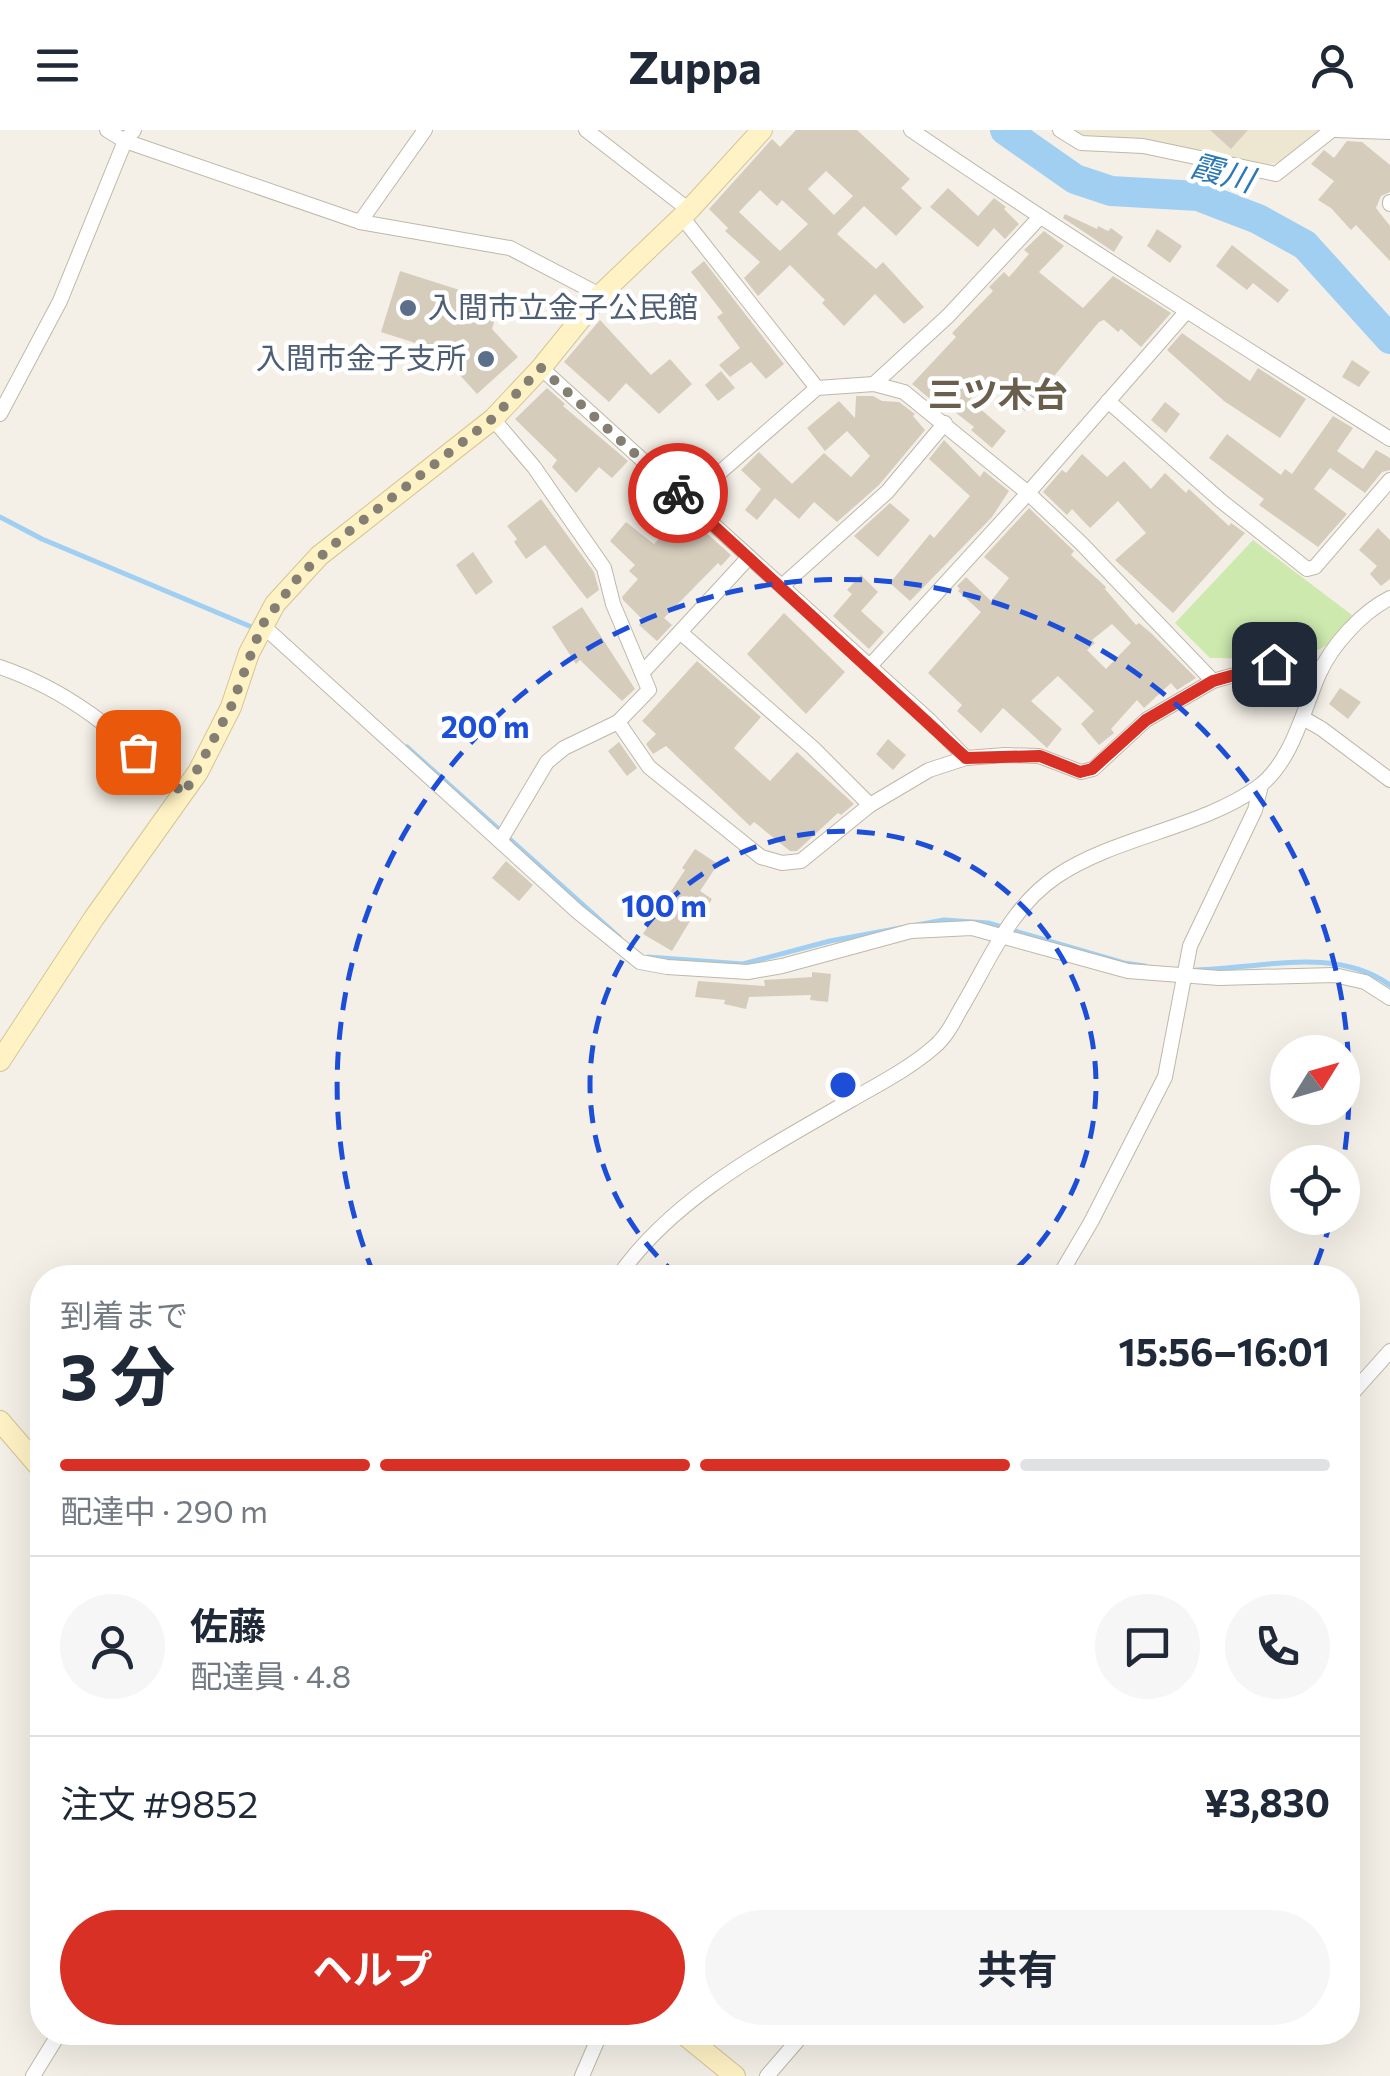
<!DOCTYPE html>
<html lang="ja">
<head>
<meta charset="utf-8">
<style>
  body { margin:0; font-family:Commissioner,"Noto Sans JP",sans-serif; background:#f6f6f7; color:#1f2937; height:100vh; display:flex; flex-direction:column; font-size:38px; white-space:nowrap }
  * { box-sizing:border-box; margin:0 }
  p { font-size:32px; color:#747a83 }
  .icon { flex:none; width:55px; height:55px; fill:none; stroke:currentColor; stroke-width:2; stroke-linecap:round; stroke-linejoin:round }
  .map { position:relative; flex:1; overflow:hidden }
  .drawer { position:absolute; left:30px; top:1135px; width:1330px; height:780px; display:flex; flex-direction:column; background:#fff; border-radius:40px; box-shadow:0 10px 40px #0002 }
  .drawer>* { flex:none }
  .needle { width:65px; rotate:53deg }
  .buttons { position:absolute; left:1270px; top:905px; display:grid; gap:20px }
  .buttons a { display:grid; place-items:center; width:90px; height:90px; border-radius:50%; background:#fff; box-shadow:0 10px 40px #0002; font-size:50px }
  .pin { position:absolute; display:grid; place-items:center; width:85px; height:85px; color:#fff; margin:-42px; border-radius:20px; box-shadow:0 5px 15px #0006 }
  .courier { position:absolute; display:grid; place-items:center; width:100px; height:100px; margin:-50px; border:8px solid #d93025; border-radius:50%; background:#fff; color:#222; box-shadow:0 2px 12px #0007 }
  .summary em { font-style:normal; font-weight:700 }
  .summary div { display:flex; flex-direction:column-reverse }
  .summary { display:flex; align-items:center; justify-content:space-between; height:170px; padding:0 30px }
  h1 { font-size:65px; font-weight:700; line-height:75px }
  .bar { display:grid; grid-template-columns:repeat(4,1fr); gap:15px 10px; align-content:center; height:120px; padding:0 30px }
  .bar i { height:12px; border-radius:8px; background:#e0e1e3 }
  .bar .selected { background:#d93025 }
  .bar p { grid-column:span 4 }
  .line { display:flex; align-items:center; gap:25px; padding:0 30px; border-top:2px solid #e0e1e3 }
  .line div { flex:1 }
  .round { display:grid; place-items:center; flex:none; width:105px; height:105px; border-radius:52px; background:#f6f6f7 }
  .primary-button { display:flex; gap:20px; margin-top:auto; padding:20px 30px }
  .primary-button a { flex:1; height:115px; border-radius:60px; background:#d93025; color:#fff; font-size:40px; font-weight:700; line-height:115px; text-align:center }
  .primary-button a+a { background:#f6f6f7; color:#1f2937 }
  header { display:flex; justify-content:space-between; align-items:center; height:130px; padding:0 30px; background:#fff; font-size:45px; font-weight:700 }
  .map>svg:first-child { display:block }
  .education { fill:#ede6d0 }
  .green { fill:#cde9ae }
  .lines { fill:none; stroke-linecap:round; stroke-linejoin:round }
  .stream { stroke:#a1cff2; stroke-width:5 }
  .river { stroke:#a1cff2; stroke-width:30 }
  .building { fill:#d6ccbc; fill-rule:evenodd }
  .street-casing { stroke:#bfb8a9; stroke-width:16 }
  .secondary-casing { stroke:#d5c595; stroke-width:22 }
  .street { stroke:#fff; stroke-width:14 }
  .secondary { stroke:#fff3c5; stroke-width:20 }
  .done { stroke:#847e73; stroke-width:10; stroke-dasharray:0 18 }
  .route { stroke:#d93025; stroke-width:12 }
  .ring { fill:none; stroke:#1d4ed8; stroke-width:5; stroke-dasharray:18 12 }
  .service-dot { fill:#5c6f8a; stroke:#fff; stroke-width:4 }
  .labels { text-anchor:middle; stroke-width:9; stroke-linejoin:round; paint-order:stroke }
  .service-label { font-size:30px; fill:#4e5e75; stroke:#fff; text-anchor:start }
  .water-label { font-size:32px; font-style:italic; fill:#2b78b6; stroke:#fff }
  .quarter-label { font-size:35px; font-weight:bold; fill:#6a5f4c; stroke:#fff }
  .centre { fill:#1d4ed8; stroke:#fff; stroke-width:5 }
  .ring-label { font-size:30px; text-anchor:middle; font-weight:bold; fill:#1d4ed8; stroke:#fff; stroke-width:9; stroke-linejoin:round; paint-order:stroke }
</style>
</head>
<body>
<header><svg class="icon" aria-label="menu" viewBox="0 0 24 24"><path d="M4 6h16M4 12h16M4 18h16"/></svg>Zuppa<svg class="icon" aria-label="person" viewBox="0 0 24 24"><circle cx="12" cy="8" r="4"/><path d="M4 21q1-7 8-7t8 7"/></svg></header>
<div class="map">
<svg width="1390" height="1946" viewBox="0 0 1390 1946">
  <rect width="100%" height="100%" fill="#f4f0e7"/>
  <polygon class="education" points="1072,0 1324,0 1311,7 1284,31 1259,36 1083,7"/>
  <polygon class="green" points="1253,410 1352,485 1340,508 1301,529 1210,528 1175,493"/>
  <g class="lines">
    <g class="stream">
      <polyline points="0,387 42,409 254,498"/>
      <polyline points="407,617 619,807"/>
      <polyline points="648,827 743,834 830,811 944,790 988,793 1124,833 1145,836"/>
      <path d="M1196 840C1260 839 1334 815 1390 855"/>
    </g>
    <polyline class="river" points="1005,0 1075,49 1111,61 1198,66 1258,89 1305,115 1390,209"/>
  </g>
  <g class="building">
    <path d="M796 0H857L910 49 901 58 922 78 896 106 864 76 837 104 876 139 883 132 924 177 904 194 875 164 844 196 822 173 825 170 790 135 758 166 744 148 760 132 725 101 728 98 709 79 772 9 780 17ZM826 41 853 66 834 85 808 59ZM760 60 777 76 782 70 808 94 780 121 739 82Z"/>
    <polygon points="1210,0 1248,0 1231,19"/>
    <polygon points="1347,11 1362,12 1390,35 1390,62 1381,66 1376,78 1390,96 1390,131 1356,95 1351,100 1331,78 1318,70 1334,51 1311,34 1324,20 1334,28"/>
    <polygon points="948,58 978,86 994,68 1006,77 1004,79 1019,94 1005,109 994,98 978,117 930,77"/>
    <polygon points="1065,84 1097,99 1098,96 1108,101 1111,98 1123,107 1114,122 1063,88"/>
    <polygon points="1157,99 1182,116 1170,133 1147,116"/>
    <polygon points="1044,101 1064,116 1039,142 1083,178 1113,146 1171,183 1141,217 1121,199 1118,202 1104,190 1099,192 1025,281 986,249 970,270 1006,301 992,318 971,300 974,297 932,264 929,268 912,254 956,207 952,203 993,161 989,157 1004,142 1009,147 1029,124 1024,120"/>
    <polygon points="1232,115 1289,160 1278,173 1253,153 1247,160 1216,136"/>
    <polygon points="704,131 784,234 766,249 751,232 730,247 719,235 740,218 717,187 723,183 691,142"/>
    <polygon points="400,141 500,173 492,199 518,227 477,264 437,220 381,202"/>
    <polygon points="600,190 651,245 670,229 692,254 659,284 626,253 609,272 564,232"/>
    <polygon points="1182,203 1250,251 1258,238 1306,269 1280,308 1224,271 1167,220"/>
    <polygon points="1352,230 1370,242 1359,257 1342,247"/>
    <polygon points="721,241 735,258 718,271 705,255"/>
    <polygon points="547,258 565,274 563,276 628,331 612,348 599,337 576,363 552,337 557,330 515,289"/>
    <polygon points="856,266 873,266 882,271 899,272 915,284 913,286 925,300 879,355 837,392 814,372 799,389 775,368 757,390 745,380 761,359 741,340 759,322 792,354 824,323 851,347 870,326 847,301 825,321 807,298 839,271 855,288"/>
    <polygon points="1165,272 1180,284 1166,303 1151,290"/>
    <polygon points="1333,286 1353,298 1337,321 1363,339 1376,320 1390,328 1390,340 1382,342 1365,363 1330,338 1314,359 1347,384 1318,417 1259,375 1264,369 1209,328 1227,304 1281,345 1285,339 1292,344"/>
    <polygon points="944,310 980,347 984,341 1009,361 992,387 910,471 890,453 930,404 934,408 970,366 929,329"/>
    <polygon points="1082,324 1107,347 1124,331 1151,359 1165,343 1186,363 1189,359 1229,396 1231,393 1245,403 1173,483 1115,430 1146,403 1118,371 1090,398 1072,379 1067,385 1043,362 1062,340 1066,343"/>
    <polygon points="541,369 594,442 599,460 587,469 545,415 526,429 514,412 517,409 507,396"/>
    <polygon points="890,373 910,390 878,427 854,406"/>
    <path d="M1029 378 1074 421 1071 425 1106 457 1105 459 1136 495 1139 493 1151 503 1196 548 1177 560 1171 553 1144 578 1137 570 1111 599 1114 603 1099 615 1081 594 1094 581 1058 546 1031 571 1062 599 1047 618 1003 578 981 603 957 581 962 575 928 543 981 482 958 461 960 459 957 456 966 447 991 471 1009 448 984 427ZM1112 494 1131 513 1106 539 1087 520 1095 513 1092 510Z"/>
    <polygon points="683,382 731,425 721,436 718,433 664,488 672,495 657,511 639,495 643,490 623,470 622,467 638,449 629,441 635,435 610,411 626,392 654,414"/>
    <polygon points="1378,398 1390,410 1390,449 1381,456 1370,444 1377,436 1359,420"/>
    <polygon points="473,422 493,452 476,465 456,435"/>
    <polygon points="861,445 878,462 861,481 884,502 869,519 833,486 852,464 847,460"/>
    <polygon points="582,477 635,559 622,571 580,530 576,534 552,497"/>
    <polygon points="784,483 845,542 806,584 747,524"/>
    <polygon points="697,531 761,587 734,618 770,651 797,622 854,674 841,685 838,683 797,721 790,721 754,692 750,696 666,616 653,624 646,614 656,604 642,591"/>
    <polygon points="1340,558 1361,572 1348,589 1329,574"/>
    <polygon points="888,609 906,625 893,640 876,624"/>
    <polygon points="619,612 637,638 627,646 608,621"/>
    <polygon points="695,719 718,734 700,761 712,769 703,784 696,781 672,821 643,804 685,740 682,738"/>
    <polygon points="506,731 533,755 519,771 492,748"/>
    <polygon points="812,842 831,844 828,872 810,870 811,865 749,867 746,879 724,874 725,870 695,867 698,851 765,856 764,850 812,847"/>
  </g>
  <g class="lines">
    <defs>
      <g id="street">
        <polyline points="107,0 125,11 360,92 510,118 600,165"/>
        <polyline points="586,0 689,80"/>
        <path d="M911 0C1068 107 1229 208 1390 309"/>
        <polyline points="1060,0 1081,13 1143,16 1276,44 1332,0"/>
        <polyline points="1335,0 1390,2"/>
        <polyline points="1390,72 1390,74"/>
        <polyline points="682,87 817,258 874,254 904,262 1028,363 1081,413 1213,551"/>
        <polyline points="360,92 425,0"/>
        <polyline points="541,238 930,591 966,628"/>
        <polyline points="874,254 948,186 1040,87"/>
        <polyline points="1108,271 1220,370 1307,439 1315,437 1390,350"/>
        <polyline points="0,284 60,171 125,11 134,0"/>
        <polyline points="493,289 534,337 604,438 613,474 649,560 618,592 564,618 547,632 500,711"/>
        <polyline points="687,371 817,258"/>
        <polyline points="749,427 680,502 813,618 870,675"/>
        <polyline points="782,456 887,362 945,293"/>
        <polyline points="262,495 578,782 640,832 667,837 748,842 782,836 911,801 972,798 1128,841 1219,848 1334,845 1365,852 1390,868"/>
        <path d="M0 537C79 564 123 609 183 664"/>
        <polyline points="869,537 1028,363 1187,181"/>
        <polyline points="642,543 680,502"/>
        <polyline points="1303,588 1322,599 1390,650"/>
        <polyline points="618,592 649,637 761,727 782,733 801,731 870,675 929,640 966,628 1005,625 1039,626 1081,642 1093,639 1146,590 1213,551 1274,534 1306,534 1321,540"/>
        <path d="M617 1148C674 1066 767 1019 851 970 879 954 910 938 934 917 946 907 953 893 960 880 989 832 1009 778 1057 746 1117 706 1201 698 1258 657 1292 632 1303 581 1319 544 1332 515 1362 482 1390 468"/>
        <polyline points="1058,1148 1091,1092 1165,947 1190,816 1255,680 1261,655"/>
        <polyline points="1348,1268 1390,1221"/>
        <polyline points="33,1946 60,1902"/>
        <polyline points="582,1946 601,1902"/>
        <polyline points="767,1946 805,1902"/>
      </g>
      <g id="secondary">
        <polyline points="0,931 94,788 198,642 231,577 249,523 275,474 319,426 493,289 541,238 600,165 689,80 762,0"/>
        <polyline points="0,1291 42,1340"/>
        <polyline points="681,1902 735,1946"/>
      </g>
    </defs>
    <use href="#street" class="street-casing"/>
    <use href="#secondary" class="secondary-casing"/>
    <use href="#street" class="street"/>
    <use href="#secondary" class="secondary"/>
  </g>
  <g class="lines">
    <polyline class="done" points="138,622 184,664 231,577 262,495 300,445 347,403 492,289 541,238 678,363"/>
    <polyline class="route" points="678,363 966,628 1040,626 1080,642 1092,639 1146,590 1213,551 1274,534"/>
  </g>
  <g class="ring">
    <path d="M679 1147A253 253 0 1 1 1007 1147"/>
    <path d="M1331 1090A506 506 0 0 1 1312 1145M374 1145A506 506 0 1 1 1343 1034"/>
  </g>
  <g class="service-dot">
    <circle cx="408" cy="178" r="10"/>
    <circle cx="486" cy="229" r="10"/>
  </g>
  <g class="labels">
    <g class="service-label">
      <text x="428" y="188">入間市立金子公民館</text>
      <text x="466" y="239" text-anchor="end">入間市金子支所</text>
    </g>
    <g class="water-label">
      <text transform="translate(1222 43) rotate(15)" y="11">霞川</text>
    </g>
    <g class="quarter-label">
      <text x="998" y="277">三ツ木台</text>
    </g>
  </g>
  <circle cx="843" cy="955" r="15" class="centre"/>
  <g class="ring-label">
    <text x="485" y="608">200 m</text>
    <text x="664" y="787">100 m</text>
  </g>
</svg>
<div class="buttons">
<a><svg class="needle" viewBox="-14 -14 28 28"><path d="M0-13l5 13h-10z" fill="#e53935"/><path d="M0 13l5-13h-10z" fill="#747a83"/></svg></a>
<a><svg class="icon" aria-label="locate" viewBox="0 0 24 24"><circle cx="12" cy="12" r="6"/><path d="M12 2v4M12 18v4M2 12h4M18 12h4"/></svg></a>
</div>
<div class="pin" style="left:138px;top:622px;background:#ea580c"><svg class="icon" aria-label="bag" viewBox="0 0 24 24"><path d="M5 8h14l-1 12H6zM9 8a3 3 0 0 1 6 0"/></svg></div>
<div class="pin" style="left:1274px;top:534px;background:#1f2937"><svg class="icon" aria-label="home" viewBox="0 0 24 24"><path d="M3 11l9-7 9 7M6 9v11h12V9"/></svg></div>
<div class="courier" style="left:678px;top:363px"><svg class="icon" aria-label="bike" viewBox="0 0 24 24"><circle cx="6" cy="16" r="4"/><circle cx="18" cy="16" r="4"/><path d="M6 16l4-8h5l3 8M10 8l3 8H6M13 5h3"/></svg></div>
<section class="drawer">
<div class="summary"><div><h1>3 分</h1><p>到着まで</p></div><em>15:56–16:01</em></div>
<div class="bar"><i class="selected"></i><i class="selected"></i><i class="selected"></i><i></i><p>配達中 · 290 m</p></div>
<div class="line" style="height:180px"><a class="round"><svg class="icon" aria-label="person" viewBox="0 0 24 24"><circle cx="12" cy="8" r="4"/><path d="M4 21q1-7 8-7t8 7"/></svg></a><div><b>佐藤</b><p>配達員 · 4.8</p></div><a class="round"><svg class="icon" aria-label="chat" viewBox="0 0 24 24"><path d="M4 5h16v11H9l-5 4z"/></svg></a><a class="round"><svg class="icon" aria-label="phone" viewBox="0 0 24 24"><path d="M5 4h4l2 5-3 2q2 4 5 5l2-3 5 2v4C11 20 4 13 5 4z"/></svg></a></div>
<div class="line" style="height:130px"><div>注文 #9852</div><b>¥3,830</b></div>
<div class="primary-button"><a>ヘルプ</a><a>共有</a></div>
</section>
</div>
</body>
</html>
